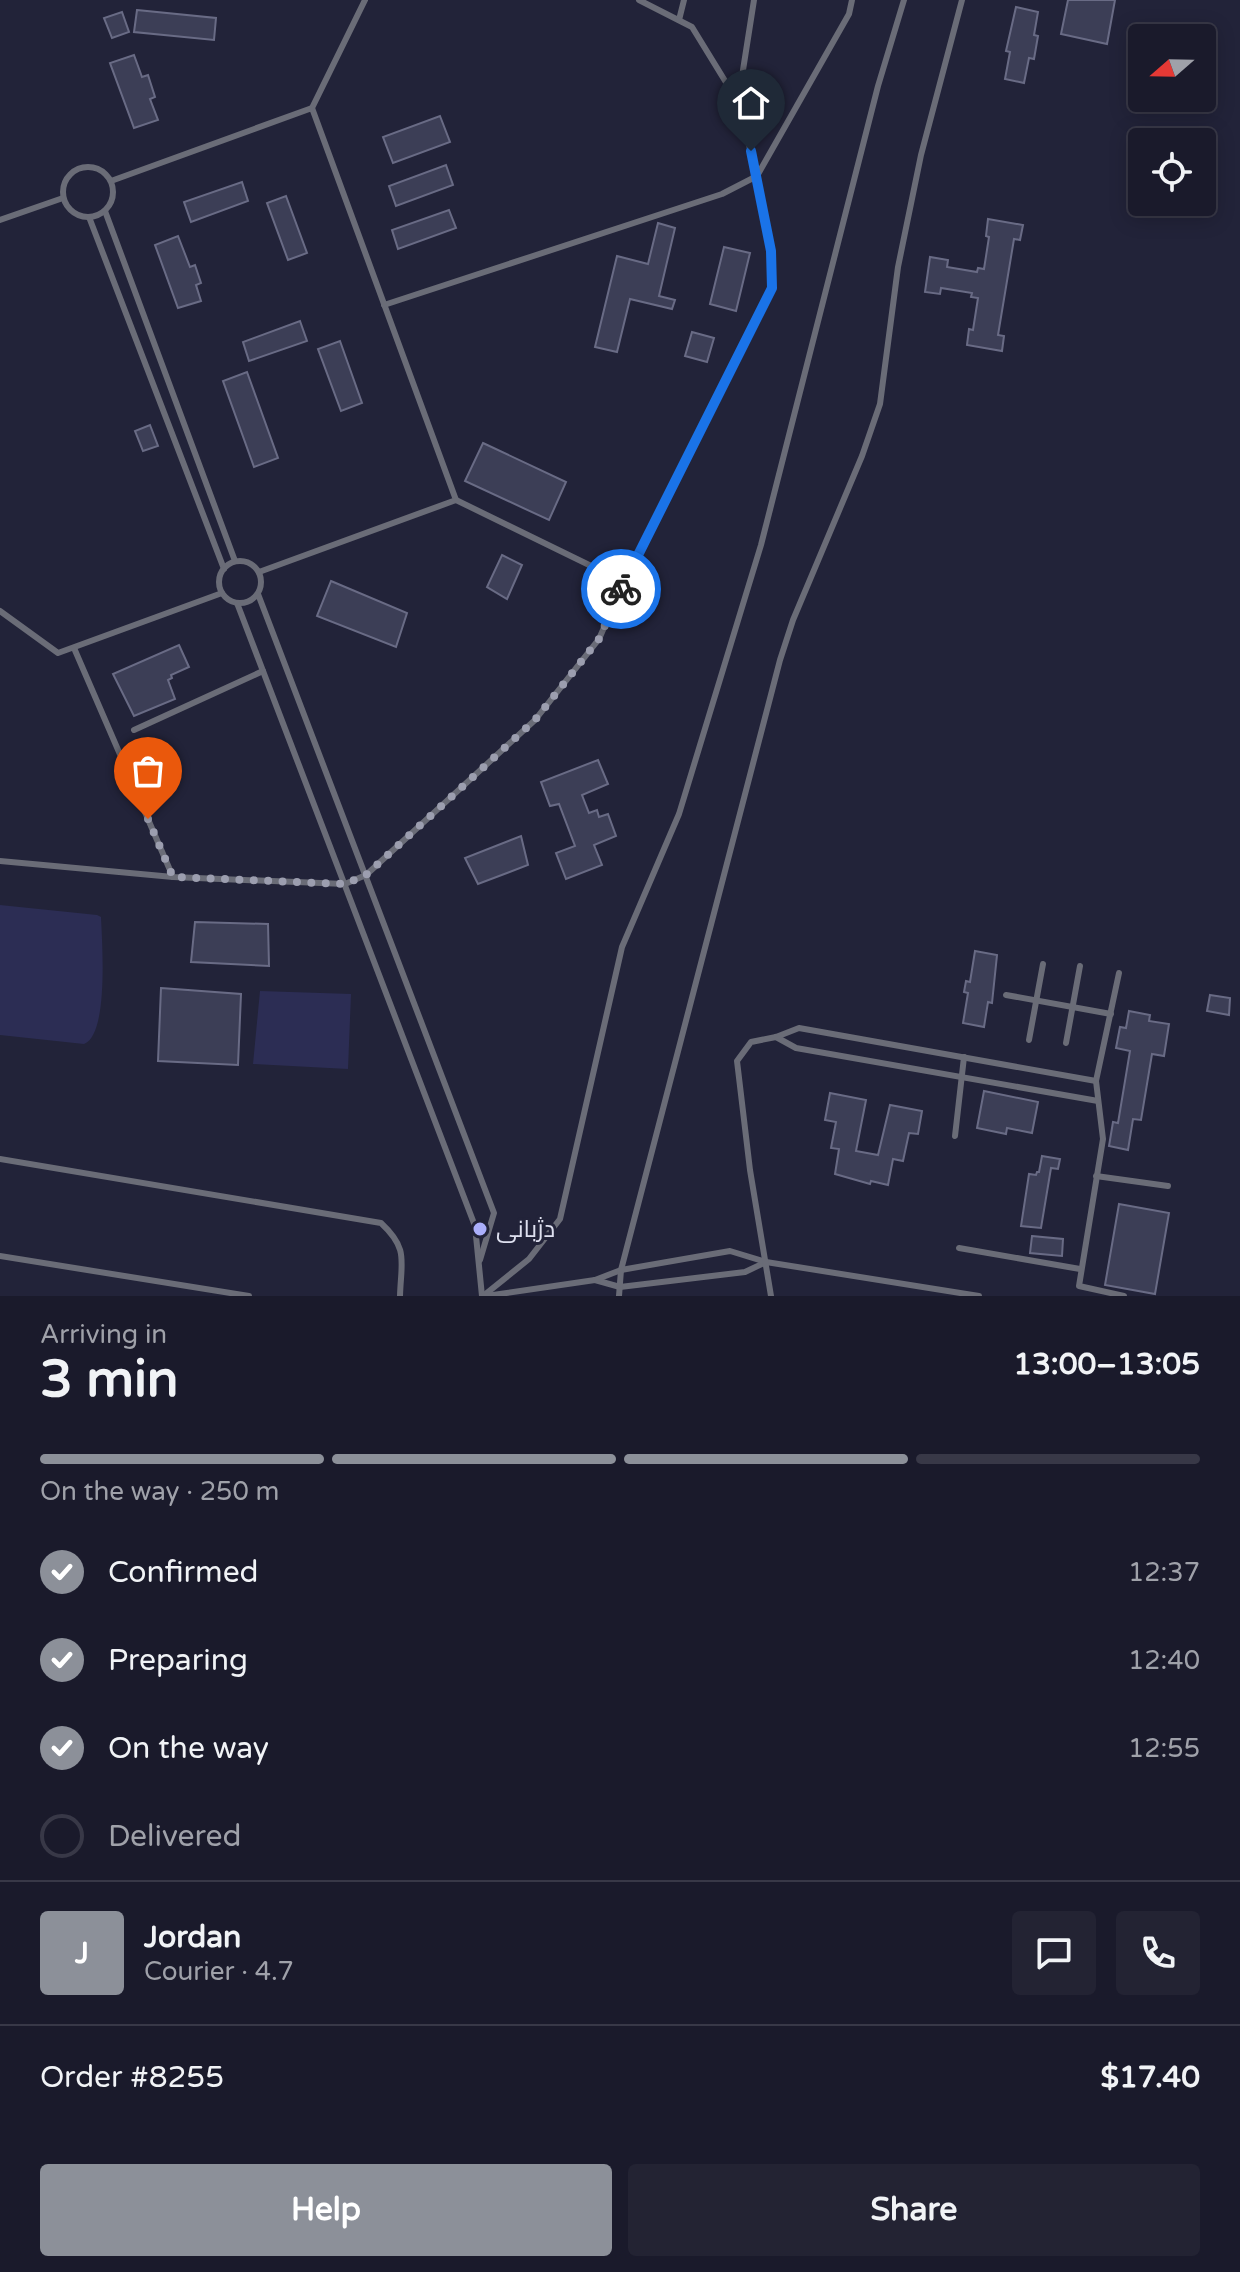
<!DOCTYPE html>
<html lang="en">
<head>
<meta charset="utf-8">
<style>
  body { margin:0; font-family:"Varela Round",Cairo,sans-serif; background:#232333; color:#f1f3f6; height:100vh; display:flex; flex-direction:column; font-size:30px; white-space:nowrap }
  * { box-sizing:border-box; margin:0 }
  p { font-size:26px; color:#9fa1a9 }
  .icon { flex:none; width:44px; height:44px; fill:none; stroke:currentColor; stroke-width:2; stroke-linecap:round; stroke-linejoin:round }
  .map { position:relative; height:1296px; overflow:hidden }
  .panel { display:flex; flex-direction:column; background:#1a1a2b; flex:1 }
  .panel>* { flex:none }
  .needle { width:52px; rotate:250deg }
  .controls { position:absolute; left:1128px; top:24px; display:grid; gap:16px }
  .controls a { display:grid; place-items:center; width:88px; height:88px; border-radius:8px; background:#1a1a2b; box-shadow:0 4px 20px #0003,0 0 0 2px #383847; font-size:40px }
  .pin { position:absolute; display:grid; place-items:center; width:68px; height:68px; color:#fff; margin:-82px -34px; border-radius:50% 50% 50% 0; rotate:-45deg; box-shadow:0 0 8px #0007 }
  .pin .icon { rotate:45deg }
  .courier { position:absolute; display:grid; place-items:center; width:80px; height:80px; margin:-40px; border:6px solid #1a73e8; border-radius:50%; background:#fff; color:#222; box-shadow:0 2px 10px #0007 }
  .head em { font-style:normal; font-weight:700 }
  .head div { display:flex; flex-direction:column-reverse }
  .head { display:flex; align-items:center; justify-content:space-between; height:136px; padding:0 40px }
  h1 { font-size:52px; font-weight:700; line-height:60px }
  .bar { display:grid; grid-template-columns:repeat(4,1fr); gap:12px 8px; align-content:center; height:96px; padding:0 40px }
  .bar i { height:10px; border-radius:6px; background:#383847 }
  .bar .on { background:#8c9099 }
  .bar p { grid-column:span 4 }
  .line { display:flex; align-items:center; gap:20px; padding:0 40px; border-top:2px solid #383847 }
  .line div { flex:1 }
  .round { display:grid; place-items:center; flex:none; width:84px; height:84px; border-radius:8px; background:#232333 }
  ol { padding:0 40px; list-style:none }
  li { display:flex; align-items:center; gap:24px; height:88px }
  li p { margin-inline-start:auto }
  li .icon { padding:8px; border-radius:50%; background:#8c9099; color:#fff; stroke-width:4 }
  li:last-child { color:#9fa1a9 }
  li i { width:44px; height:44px; border:4px solid #383847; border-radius:50% }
  .cta { display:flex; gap:16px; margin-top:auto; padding:16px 40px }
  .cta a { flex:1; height:92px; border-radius:8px; background:#8c9099; color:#fff; font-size:32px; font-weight:700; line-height:92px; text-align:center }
  .cta a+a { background:#232333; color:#f1f3f6 }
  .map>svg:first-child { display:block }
  .green { fill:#2c2d54 }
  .building { fill:#3c3e56; stroke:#696b85; stroke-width:2 }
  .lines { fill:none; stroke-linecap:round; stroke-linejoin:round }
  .service { stroke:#6a6c77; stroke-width:6 }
  .done { stroke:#9c9eaf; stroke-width:8; stroke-dasharray:0 14.4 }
  .route { stroke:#1a73e8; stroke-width:10 }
  .poi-dot { fill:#abaffb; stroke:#222339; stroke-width:3 }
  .labels { text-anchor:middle; stroke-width:6; stroke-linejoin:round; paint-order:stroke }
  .poi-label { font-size:24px; fill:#dee0ef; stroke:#222339; text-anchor:start }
</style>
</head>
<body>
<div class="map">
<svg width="1240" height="1296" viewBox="0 0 1240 1296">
  <rect width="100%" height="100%" fill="#222339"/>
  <g class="green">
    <path d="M0 905 97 915 101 917C102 941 109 1035 84 1044L0 1035Z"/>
    <polygon points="260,991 351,994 348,1069 253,1064"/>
  </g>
  <g class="building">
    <polygon points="1068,0 1115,0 1107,44 1061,34"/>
    <polygon points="1016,7 1038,12 1034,35 1038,36 1034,59 1029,58 1024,83 1005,79 1010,52 1006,51"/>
    <polygon points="137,10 216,18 214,40 134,32"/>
    <polygon points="122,12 129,32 112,38 104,18"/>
    <polygon points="134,55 142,77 148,75 155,97 150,99 158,120 134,128 110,63"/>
    <polygon points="440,116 450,142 393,163 383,137"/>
    <polygon points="446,165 453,185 396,206 389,186"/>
    <polygon points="242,182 248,201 191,222 184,202"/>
    <polygon points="286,196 307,253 288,260 267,203"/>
    <polygon points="449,210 456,228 398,249 392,230"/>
    <polygon points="988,219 1023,225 1020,240 1014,239 998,335 1004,336 1002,351 967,345 969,329 973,330 978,298 971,297 972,293 941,288 940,294 925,292 930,257 948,260 947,267 977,272 978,268 984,269 989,237 986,236"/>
    <polygon points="658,223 675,228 659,296 675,300 672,309 630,299 617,352 595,347 617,256 648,264"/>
    <polygon points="178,236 190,267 195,265 201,283 196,285 201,301 178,308 155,245"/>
    <polygon points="724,247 750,253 736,311 710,304"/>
    <polygon points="300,321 307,341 249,361 243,342"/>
    <polygon points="692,332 714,338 707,362 685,356"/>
    <polygon points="340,341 362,403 341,411 318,349"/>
    <polygon points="247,372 278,458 254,467 223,381"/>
    <polygon points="150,425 158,446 143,451 135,431"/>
    <polygon points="483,443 566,482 549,520 465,481"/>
    <polygon points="502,555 522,565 507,599 487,587"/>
    <polygon points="331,581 407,613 396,647 317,616"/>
    <polygon points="179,645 189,667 171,675 172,678 168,680 175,699 134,716 113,674"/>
    <polygon points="598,760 608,784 582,795 589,813 597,810 599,817 608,814 616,836 594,845 602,865 566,879 556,853 575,846 559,804 550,806 541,782"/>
    <polygon points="521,836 528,865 478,884 465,858"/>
    <polygon points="195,922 268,924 269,966 191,962"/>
    <polygon points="975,951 997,955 992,1003 988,1002 984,1027 963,1023 968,993 964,992 966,981 970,982"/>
    <polygon points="161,988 241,994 238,1065 158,1061"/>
    <polygon points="1210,995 1230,998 1229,1015 1207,1011"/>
    <polygon points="1129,1011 1150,1015 1149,1021 1169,1024 1164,1056 1152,1054 1141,1120 1133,1119 1128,1150 1109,1146 1113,1122 1118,1123 1130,1051 1116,1048 1120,1027 1126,1028"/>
    <polygon points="984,1091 1038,1102 1032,1133 1007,1128 1006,1134 977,1128"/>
    <polygon points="830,1093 866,1100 856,1151 878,1155 890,1105 922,1111 918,1134 909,1133 903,1161 893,1159 888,1185 871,1181 870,1184 835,1174 839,1149 831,1148 836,1122 825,1120"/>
    <polygon points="1042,1156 1060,1159 1058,1169 1051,1168 1041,1228 1021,1226 1029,1174 1036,1175 1037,1172 1039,1172"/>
    <polygon points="1119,1204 1169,1213 1155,1294 1105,1285"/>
    <polygon points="1032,1236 1063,1239 1062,1256 1030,1253"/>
  </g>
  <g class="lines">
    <g class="service">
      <polyline points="639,0 692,27 738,102 757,176"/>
      <polyline points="679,20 684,0"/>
      <polyline points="738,102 754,0"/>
      <polyline points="312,108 365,0"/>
      <circle cx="88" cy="192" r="25"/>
      <polyline points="757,176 849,14 852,0"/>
      <polyline points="111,181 312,108 456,500 259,572"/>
      <polyline points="105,211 235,561"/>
      <polyline points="89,217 224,569"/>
      <polyline points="0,220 63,198"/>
      <polyline points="384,305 722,194 757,176 771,251 772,288 624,582"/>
      <circle cx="240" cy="582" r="21"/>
      <polyline points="258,594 494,1213 480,1260"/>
      <polyline points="237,603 475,1226 482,1296"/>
      <polyline points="0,611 58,653 222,593"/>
      <polyline points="74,648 173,877"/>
      <polyline points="134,730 263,671"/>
      <polyline points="0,861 173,877 345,884 366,875 535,720 599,639 624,582 456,500"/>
      <polyline points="1119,973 1096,1081 1103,1139 1079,1286 1124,1296"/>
      <polyline points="1006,995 1111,1014"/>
      <polyline points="776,1037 796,1048 1098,1101"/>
      <polyline points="1029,1040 1043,964"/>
      <polyline points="1066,1043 1080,966"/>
      <polyline points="955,1136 964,1057"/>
      <path d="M0 1159 381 1223C409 1249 401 1261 400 1296"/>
      <polyline points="1096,1176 1168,1186"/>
      <polyline points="959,1248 1080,1269"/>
      <polyline points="0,1256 249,1296"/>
      <polyline points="595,1280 620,1287 745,1272 766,1262"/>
      <polyline points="483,1296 529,1259 560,1219 622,947 679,814 761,545 878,86 904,0"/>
      <polyline points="486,1296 595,1280 621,1270 730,1251 766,1262 979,1296"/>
      <polyline points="619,1296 621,1270 780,660 793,620 862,456 880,404 898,267 921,155 962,0"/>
      <polyline points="771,1296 750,1170 737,1061 751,1042 776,1037 799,1028 1096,1081"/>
    </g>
  </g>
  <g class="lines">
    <polyline class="done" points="148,819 173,877 345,884 366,875 535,720 599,639 621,589"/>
    <polyline class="route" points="621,589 772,288 771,251 751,151"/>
  </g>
  <circle class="poi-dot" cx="480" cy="1229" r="8"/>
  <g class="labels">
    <g class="poi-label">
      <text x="496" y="1237">دژبانی</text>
    </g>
  </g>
</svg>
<div class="controls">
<a><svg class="needle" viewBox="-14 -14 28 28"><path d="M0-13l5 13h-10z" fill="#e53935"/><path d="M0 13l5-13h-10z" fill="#9fa1a9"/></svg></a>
<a><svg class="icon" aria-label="locate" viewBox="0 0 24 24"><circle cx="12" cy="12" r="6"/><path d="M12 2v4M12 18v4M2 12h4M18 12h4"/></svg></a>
</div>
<div class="pin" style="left:148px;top:819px;background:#ea580c"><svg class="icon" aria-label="bag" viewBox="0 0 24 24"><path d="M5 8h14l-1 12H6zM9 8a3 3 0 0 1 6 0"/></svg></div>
<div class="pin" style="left:751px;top:151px;background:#1f2937"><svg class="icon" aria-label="home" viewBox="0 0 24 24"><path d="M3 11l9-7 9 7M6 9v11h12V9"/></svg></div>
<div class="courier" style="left:621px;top:589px"><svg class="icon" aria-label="bike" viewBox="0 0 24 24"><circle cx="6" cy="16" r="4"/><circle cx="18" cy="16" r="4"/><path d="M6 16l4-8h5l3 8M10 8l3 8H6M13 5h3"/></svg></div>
</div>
<section class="panel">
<div class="head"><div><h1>3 min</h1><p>Arriving in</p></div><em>13:00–13:05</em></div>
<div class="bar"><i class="on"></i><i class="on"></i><i class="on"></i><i></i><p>On the way · 250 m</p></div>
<ol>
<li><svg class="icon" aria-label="check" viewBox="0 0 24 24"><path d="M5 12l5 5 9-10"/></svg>Confirmed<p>12:37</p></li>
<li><svg class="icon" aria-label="check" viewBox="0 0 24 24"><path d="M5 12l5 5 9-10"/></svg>Preparing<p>12:40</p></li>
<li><svg class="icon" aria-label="check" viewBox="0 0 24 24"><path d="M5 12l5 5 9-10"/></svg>On the way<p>12:55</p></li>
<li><i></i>Delivered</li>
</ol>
<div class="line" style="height:144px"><b class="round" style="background:#8c9099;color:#fff">J</b><div><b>Jordan</b><p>Courier · 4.7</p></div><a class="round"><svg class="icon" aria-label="chat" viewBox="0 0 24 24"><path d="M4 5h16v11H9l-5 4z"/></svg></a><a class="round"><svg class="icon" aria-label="phone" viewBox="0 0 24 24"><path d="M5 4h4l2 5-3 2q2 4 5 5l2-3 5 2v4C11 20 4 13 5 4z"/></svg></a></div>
<div class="line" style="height:104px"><div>Order #8255</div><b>$17.40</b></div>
<div class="cta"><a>Help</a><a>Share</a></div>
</section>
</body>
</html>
